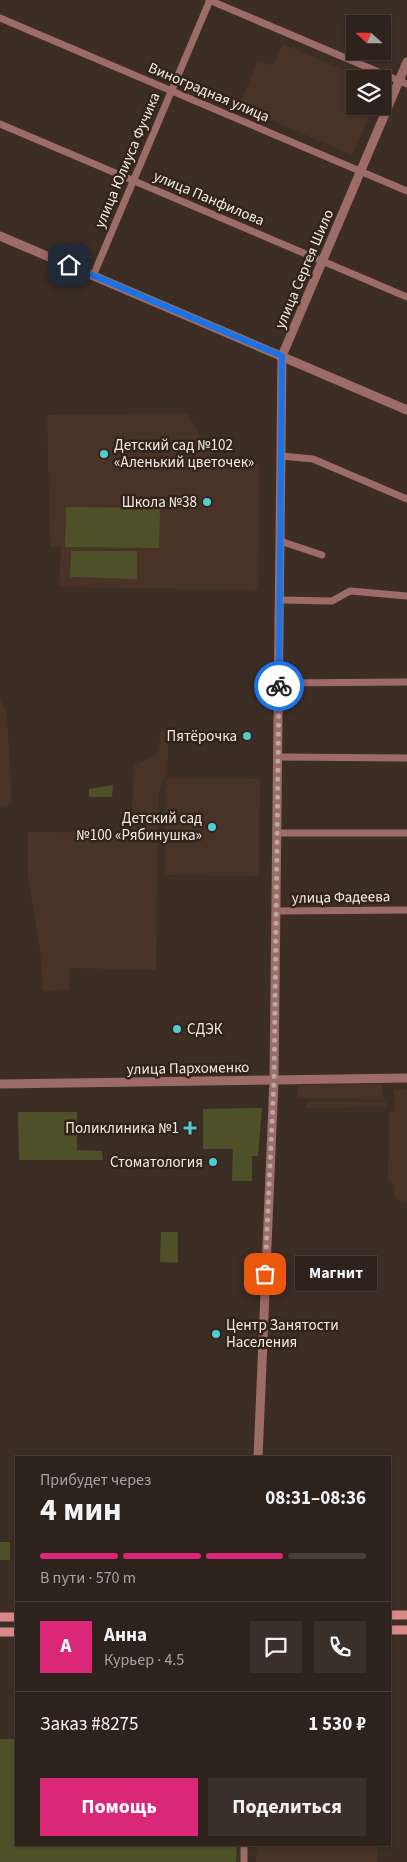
<!DOCTYPE html>
<html lang="ru">
<head>
<meta charset="utf-8">
<style>
  body { margin:0; font-family:"Source Sans 3",sans-serif; background:#3a2f29; color:#f1f3f6; height:100vh; display:flex; flex-direction:column; font-size:19px; white-space:nowrap }
  * { box-sizing:border-box; margin:0 }
  p { font-size:16px; color:#a7a4a3 }
  .icon { flex:none; width:28px; height:28px; fill:none; stroke:currentColor; stroke-width:2; stroke-linecap:round; stroke-linejoin:round }
  .map { position:relative; flex:1; overflow:hidden }
  .drawer { position:absolute; left:15px; top:1456px; width:376px; height:390px; display:flex; flex-direction:column; background:#2e221c; border-radius:0px; box-shadow:0 1px 4px #0004,0 0 0 1px #493f3b }
  .drawer>* { flex:none }
  .needle { width:32px; rotate:291deg }
  .controls { position:absolute; left:346px; top:15px; display:grid; gap:10px }
  .controls a { display:grid; place-items:center; width:45px; height:45px; border-radius:0px; background:#2e221c; box-shadow:0 1px 4px #0004,0 0 0 1px #493f3b; font-size:25px }
  .pin { position:absolute; display:grid; place-items:center; width:42px; height:42px; color:#fff; margin:-21px; border-radius:10px; box-shadow:0 2px 8px #0006 }
  .courier { position:absolute; display:grid; place-items:center; width:50px; height:50px; margin:-25px; border:4px solid #1a73e8; border-radius:50%; background:#fff; color:#222; box-shadow:0 1px 6px #0007 }
  .bubble { position:absolute; height:35px; border-radius:0px; background:#2e221c; box-shadow:0 1px 4px #0004,0 0 0 1px #493f3b; font-size:16px; font-weight:700; line-height:35px; text-align:center }
  .overview em { font-style:normal; font-weight:700 }
  .overview div { display:flex; flex-direction:column-reverse }
  .overview { display:flex; align-items:center; justify-content:space-between; height:85px; padding:0 25px }
  h1 { font-size:32px; font-weight:700; line-height:38px }
  .bar { display:grid; grid-template-columns:repeat(4,1fr); gap:8px 5px; align-content:center; height:60px; padding:0 25px }
  .bar i { height:6px; border-radius:4px; background:#493f3b }
  .bar .selected { background:#db2777 }
  .bar p { grid-column:span 4 }
  .line { display:flex; align-items:center; gap:12px; padding:0 25px; border-top:1px solid #493f3b }
  .line div { flex:1 }
  .round { display:grid; place-items:center; flex:none; width:52px; height:52px; border-radius:0px; background:#3a2f29 }
  .action { display:flex; gap:10px; margin-top:auto; padding:10px 25px }
  .action a { flex:1; height:58px; border-radius:0px; background:#db2777; color:#fff; font-size:20px; font-weight:700; line-height:58px; text-align:center }
  .action a+a { background:#3a2f29; color:#f1f3f6 }
  .map>svg:first-child { display:block }
  .built { fill:#483326 }
  .green { fill:#4e5027 }
  .lines { fill:none; stroke-linecap:round; stroke-linejoin:round }
  .minor { stroke:#9d6c69; stroke-width:7 }
  .tertiary { stroke:#9d6c69; stroke-width:9 }
  .secondary { stroke:#da8b87; stroke-width:9 }
  .done { stroke:#b5a9a2; stroke-width:5; stroke-dasharray:0 9 }
  .route { stroke:#1a73e8; stroke-width:6 }
  .poi-dot { fill:#51ccd3; stroke:#32241b; stroke-width:2 }
  .labels { text-anchor:middle; stroke-width:5; stroke-linejoin:round; paint-order:stroke }
  .street-label { font-size:15px; fill:#f5ebe5; stroke:#32241b }
  .poi-label { font-size:15px; fill:#f5ebe5; stroke:#32241b; text-anchor:end }
</style>
</head>
<body>
<div class="map">
<svg width="407" height="1862" viewBox="0 0 407 1862">
  <rect width="100%" height="100%" fill="#3d2e25"/>
  <g class="built">
    <polygon points="283,44 366,79 355,79 355,106 374,106 352,155 239,106 258,60 273,66"/>
    <polygon points="188,413 206,448 212,448 212,459 226,465 259,465 258,590 59,587 61,547 50,547 47,415"/>
    <polygon points="0,700 7,712 12,803 6,806 0,806"/>
    <polygon points="160,731 169,731 167,774 164,776 159,794 156,970 70,968 69,989 43,991 40,950 28,877 28,832 131,833 134,766 159,753"/>
    <polygon points="166,778 260,779 259,876 165,875"/>
    <polygon points="394,1081 395,1089 407,1090 407,1203 402,1203 395,1197 393,1182 388,1181 389,1112 394,1111"/>
    <polygon points="382,1084 383,1099 297,1098 298,1085"/>
    <polygon points="306,1102 386,1102 387,1107 306,1108"/>
    <polygon points="257,1845 378,1845 377,1862 256,1862"/>
  </g>
  <g class="green">
    <polygon points="66,507 160,508 159,548 65,547"/>
    <polygon points="71,551 137,551 137,579 70,577"/>
    <polygon points="113,785 112,797 89,797 89,789"/>
    <polygon points="262,1108 258,1156 252,1156 252,1181 232,1181 233,1149 203,1149 203,1109"/>
    <polygon points="18,1112 77,1112 77,1150 102,1151 103,1160 19,1160"/>
    <polygon points="161,1232 178,1232 178,1263 160,1262"/>
    <rect x="0" y="1542" width="10" height="18"/>
    <polygon points="0,1739 16,1739 16,1845 237,1845 236,1862 0,1862"/>
  </g>
  <g class="lines">
    <g class="minor">
      <polyline points="209,0 407,84"/>
      <polyline points="0,18 407,191"/>
      <polyline points="0,124 407,297"/>
      <polyline points="93,276 210,0"/>
      <polyline points="281,456 313,459 407,499"/>
      <polyline points="280,541 322,555"/>
      <polyline points="280,600 332,601 350,591 407,596"/>
      <polyline points="279,683 407,682"/>
      <polyline points="278,757 407,758"/>
      <polyline points="277,833 407,833"/>
      <polyline points="276,911 407,910"/>
      <polyline points="244,1862 244,1845"/>
    </g>
    <g class="tertiary">
      <polyline points="0,236 407,410"/>
      <polyline points="0,1084 407,1078"/>
      <polyline points="258,1458 274,1080 282,356 407,62"/>
    </g>
    <g class="secondary">
      <polyline points="390,1615 407,1615"/>
      <polyline points="0,1617 16,1617"/>
      <polyline points="390,1630 407,1630"/>
      <polyline points="0,1632 16,1632"/>
    </g>
  </g>
  <g class="lines">
    <polyline class="done" points="265,1274 274,1080 279,686"/>
    <polyline class="route" points="69,265 282,356 279,686"/>
  </g>
  <g class="poi-dot">
    <circle cx="104" cy="454" r="5"/>
    <circle cx="207" cy="502" r="5"/>
    <circle cx="247" cy="736" r="5"/>
    <circle cx="212" cy="827" r="5"/>
    <circle cx="177" cy="1029" r="5"/>
    <path d="M187.5 1120.5h5v5h5v5h-5v5h-5v-5h-5v-5h5z"/>
    <circle cx="213" cy="1162" r="5"/>
    <circle cx="216" cy="1334" r="5"/>
  </g>
  <g class="labels">
    <g class="street-label">
      <text transform="translate(209 92) rotate(23)" y="5">Виноградная улица</text>
      <text transform="translate(127 160) rotate(-67)" y="5">улица Юлиуса Фучика</text>
      <text transform="translate(209 198) rotate(23)" y="5">улица Панфилова</text>
      <text transform="translate(304 269) rotate(-67)" y="5">улица Сергея Шило</text>
      <text transform="translate(341 897) rotate(-1)" y="5">улица Фадеева</text>
      <text transform="translate(188 1068) rotate(-1)" y="5">улица Пархоменко</text>
    </g>
    <g class="poi-label">
      <text x="114" y="450" text-anchor="start">Детский сад №102<tspan x="114" dy="17">«Аленький цветочек»</tspan></text>
      <text x="197" y="507">Школа №38</text>
      <text x="237" y="741">Пятёрочка</text>
      <text x="202" y="823">Детский сад<tspan x="202" dy="17">№100 «Рябинушка»</tspan></text>
      <text x="187" y="1034" text-anchor="start">СДЭК</text>
      <text x="179" y="1133">Поликлиника №1</text>
      <text x="203" y="1167">Стоматология</text>
      <text x="226" y="1330" text-anchor="start">Центр Занятости<tspan x="226" dy="17">Населения</tspan></text>
    </g>
  </g>
</svg>
<div class="controls">
<a><svg class="needle" viewBox="-14 -14 28 28"><path d="M0-13l5 13h-10z" fill="#e53935"/><path d="M0 13l5-13h-10z" fill="#a7a4a3"/></svg></a>
<a><svg class="icon" aria-label="layers" viewBox="0 0 24 24"><path d="M12 4l9 5-9 5-9-5zM3 14l9 5 9-5"/></svg></a>
</div>
<div class="pin" style="left:265px;top:1274px;background:#ea580c"><svg class="icon" aria-label="bag" viewBox="0 0 24 24"><path d="M5 8h14l-1 12H6zM9 8a3 3 0 0 1 6 0"/></svg></div>
<div class="pin" style="left:69px;top:265px;background:#1f2937"><svg class="icon" aria-label="home" viewBox="0 0 24 24"><path d="M3 11l9-7 9 7M6 9v11h12V9"/></svg></div>
<div class="courier" style="left:279px;top:686px"><svg class="icon" aria-label="bike" viewBox="0 0 24 24"><circle cx="6" cy="16" r="4"/><circle cx="18" cy="16" r="4"/><path d="M6 16l4-8h5l3 8M10 8l3 8H6M13 5h3"/></svg></div>
<div class="bubble" style="left:295px;top:1256px;width:82px">Магнит</div>
<section class="drawer">
<div class="overview"><div><h1>4 мин</h1><p>Прибудет через</p></div><em>08:31–08:36</em></div>
<div class="bar"><i class="selected"></i><i class="selected"></i><i class="selected"></i><i></i><p>В пути · 570 m</p></div>
<div class="line" style="height:90px"><b class="round" style="background:#db2777;color:#fff">А</b><div><b>Анна</b><p>Курьер · 4.5</p></div><a class="round"><svg class="icon" aria-label="chat" viewBox="0 0 24 24"><path d="M4 5h16v11H9l-5 4z"/></svg></a><a class="round"><svg class="icon" aria-label="phone" viewBox="0 0 24 24"><path d="M5 4h4l2 5-3 2q2 4 5 5l2-3 5 2v4C11 20 4 13 5 4z"/></svg></a></div>
<div class="line" style="height:65px"><div>Заказ #8275</div><b>1 530 ₽</b></div>
<div class="action"><a>Помощь</a><a>Поделиться</a></div>
</section>
</div>
</body>
</html>
